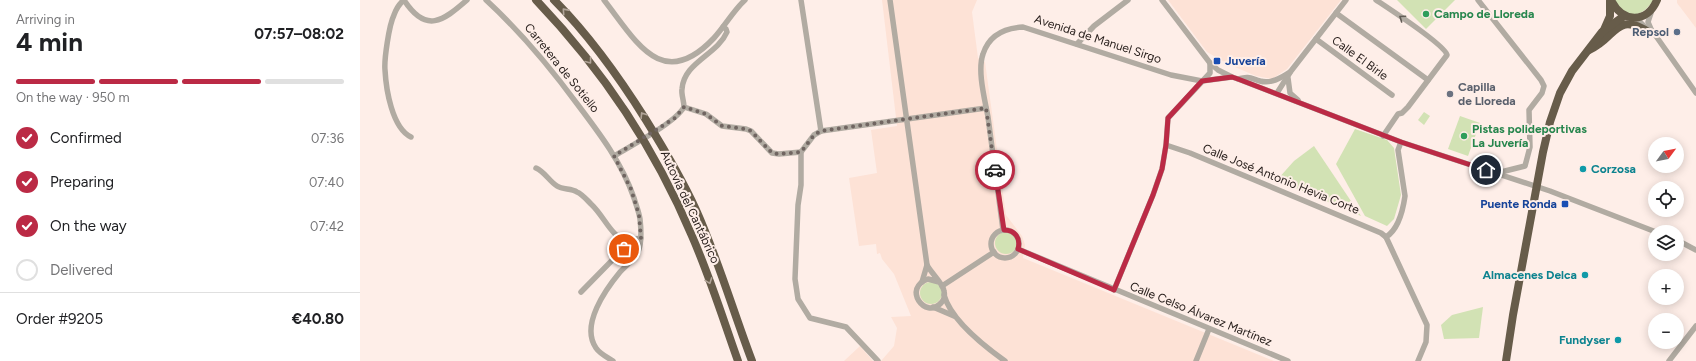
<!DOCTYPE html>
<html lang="en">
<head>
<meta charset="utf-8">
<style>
  body { margin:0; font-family:Figtree,sans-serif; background:#f2f2f2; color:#202124; height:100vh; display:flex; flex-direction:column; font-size:15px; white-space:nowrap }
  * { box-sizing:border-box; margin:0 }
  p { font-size:13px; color:#757577 }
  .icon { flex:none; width:22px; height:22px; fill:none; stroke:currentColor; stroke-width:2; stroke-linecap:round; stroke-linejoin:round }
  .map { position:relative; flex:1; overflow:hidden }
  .side { display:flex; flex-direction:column; background:#fff; width:360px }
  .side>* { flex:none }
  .needle { width:26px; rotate:58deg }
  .buttons { position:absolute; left:1288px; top:137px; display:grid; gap:8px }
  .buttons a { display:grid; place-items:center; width:36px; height:36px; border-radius:50%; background:#fff; box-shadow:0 2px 10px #0003; font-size:20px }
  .pin { position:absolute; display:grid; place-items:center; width:34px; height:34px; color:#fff; margin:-17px; border:2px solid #fff; border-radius:50%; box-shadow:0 1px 4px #0007 }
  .courier { position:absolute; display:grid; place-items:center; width:40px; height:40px; margin:-20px; border:3px solid #bb2a45; border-radius:50%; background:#fff; color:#222; box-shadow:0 1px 5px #0007 }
  .head em { font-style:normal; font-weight:700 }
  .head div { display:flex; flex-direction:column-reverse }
  .head { display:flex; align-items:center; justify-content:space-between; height:68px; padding:0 16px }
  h1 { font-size:26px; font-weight:700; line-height:30px }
  .bar { display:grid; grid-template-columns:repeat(4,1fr); gap:6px 4px; align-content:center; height:48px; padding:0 16px }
  .bar i { height:5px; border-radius:3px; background:#e0e0e0 }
  .bar .active { background:#bb2a45 }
  .bar p { grid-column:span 4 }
  .line { display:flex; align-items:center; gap:10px; padding:0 16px; border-top:1px solid #e0e0e0 }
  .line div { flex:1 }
  ol { padding:0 16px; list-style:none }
  li { display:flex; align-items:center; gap:12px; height:44px }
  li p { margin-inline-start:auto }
  li .icon { padding:4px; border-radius:50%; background:#bb2a45; color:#fff; stroke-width:4 }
  li:last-child { color:#757577 }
  li i { width:22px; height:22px; border:2px solid #e0e0e0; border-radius:50% }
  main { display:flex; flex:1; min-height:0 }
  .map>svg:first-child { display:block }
  .built { fill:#fde2d6 }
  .green { fill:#d2e2b4 }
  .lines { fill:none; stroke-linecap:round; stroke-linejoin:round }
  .minor { stroke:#b1aba2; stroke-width:5.5 }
  .highway { stroke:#675c4a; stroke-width:8 }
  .oneway { stroke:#b2a599 }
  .oneway2 { stroke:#635c56 }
  .done { stroke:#706561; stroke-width:4; stroke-dasharray:0 7.2 }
  .route { stroke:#bb2a45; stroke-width:5 }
  .leisure-dot { fill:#2e9e5b; stroke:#feeee8; stroke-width:1.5 }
  .service-dot { fill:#5c6f8a; stroke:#feeee8; stroke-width:1.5 }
  .transit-dot { fill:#1a4fb4; stroke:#feeee8; stroke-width:1.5 }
  .worship-dot { fill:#6b7280; stroke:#feeee8; stroke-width:1.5 }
  .culture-dot { fill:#0f9aa8; stroke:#feeee8; stroke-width:1.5 }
  .labels { text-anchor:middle; stroke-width:4; stroke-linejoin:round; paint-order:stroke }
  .leisure-label { font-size:12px; font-weight:bold; fill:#27864d; stroke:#feeee8; text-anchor:start }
  .service-label { font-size:12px; font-weight:bold; fill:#4e5e75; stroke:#feeee8; text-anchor:end }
  .street-label { font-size:12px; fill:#241b18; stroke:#feeee8 }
  .transit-label { font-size:12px; font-weight:bold; fill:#164399; stroke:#feeee8; text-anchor:start }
  .worship-label { font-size:12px; font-weight:bold; fill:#5b616d; stroke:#feeee8; text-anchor:start }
  .culture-label { font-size:12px; font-weight:bold; fill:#0d838f; stroke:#feeee8; text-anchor:end }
</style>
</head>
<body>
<main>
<section class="side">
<div class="head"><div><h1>4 min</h1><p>Arriving in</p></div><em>07:57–08:02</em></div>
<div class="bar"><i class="active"></i><i class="active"></i><i class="active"></i><i></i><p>On the way · 950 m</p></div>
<ol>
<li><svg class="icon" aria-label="check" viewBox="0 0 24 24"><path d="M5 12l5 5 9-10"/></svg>Confirmed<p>07:36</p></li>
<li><svg class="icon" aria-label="check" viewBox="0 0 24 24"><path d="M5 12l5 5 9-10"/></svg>Preparing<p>07:40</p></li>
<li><svg class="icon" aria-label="check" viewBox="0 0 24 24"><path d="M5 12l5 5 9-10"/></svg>On the way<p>07:42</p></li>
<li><i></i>Delivered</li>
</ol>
<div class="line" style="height:52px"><div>Order #9205</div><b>€40.80</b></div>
</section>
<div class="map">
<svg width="1336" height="361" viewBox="0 0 1336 361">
  <rect width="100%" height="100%" fill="#feeee8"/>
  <g class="built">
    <polygon points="522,0 617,0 612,12 618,58 625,62 646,215 662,236 665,245 663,258 914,361 521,361 534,346 537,328 531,317 551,316 534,274 522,259 520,253 517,254 516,244 499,246 489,178 517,173 511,130 537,126"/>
    <polygon points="808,0 981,0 927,69 912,79 896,76 868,64 847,52"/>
    <polygon points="1317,0 1336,0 1336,28 1317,3"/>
    <polygon points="500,346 513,361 484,361"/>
  </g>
  <g class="green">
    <polygon points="1037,0 1095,0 1066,29"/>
    <path d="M1254 0H1293C1287 11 1275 20 1262 11 1259 8 1257 3 1254 0Z"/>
    <polygon points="1064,112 1070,116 1064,125 1058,120"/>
    <polygon points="1100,116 1120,123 1108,156 1088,149"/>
    <polygon points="995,129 1027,140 1034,148 1041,195 1034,219 1027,226 1005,216 976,164"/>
    <polygon points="954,146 1001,216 917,180 934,161"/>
    <circle cx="646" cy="243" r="11"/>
    <circle cx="571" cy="293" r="11"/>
    <polygon points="1123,307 1119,338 1084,339 1081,325 1092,315"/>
  </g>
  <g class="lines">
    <g class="minor">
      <path d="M44 0C39 4 36 9 34 15 29 25 24 60 25 70 26 89 32 128 51 137"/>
      <path d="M44 0C66 34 83 21 107 0"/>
      <path d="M126 0C161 32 190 67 218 105 240 134 262 163 274 198 276 205 279 212 280 219 281 228 282 243 278 252 274 260 266 265 260 272 246 289 220 325 236 348 240 354 247 357 253 361"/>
      <path d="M244 0C276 41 302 93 354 38 365 26 373 11 385 0"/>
      <polyline points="441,0 461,131"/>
      <polyline points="530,0 567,265 562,282"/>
      <polyline points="802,0 850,63 858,70 872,77"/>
      <path d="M1016 0C1028 8 1085 45 1087 55L1048 107 1042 113 1038 114 1023 136"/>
      <polyline points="1118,0 1181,80 1184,86 1182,93 1169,110 1170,147 1165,166 1137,173"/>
      <polyline points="1292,10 1288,22 1291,29 1336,93"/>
      <polyline points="976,13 1068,80"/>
      <polyline points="1276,18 1288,30"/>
      <polyline points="956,39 1032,95"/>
      <polyline points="717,44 734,26 768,0"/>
      <polyline points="928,78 930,93 938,100"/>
      <path d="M878 79C889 76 890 78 900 81 911 84 921 78 930 72"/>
      <polyline points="917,93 931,71 986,0"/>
      <polyline points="324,107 346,114 362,126 386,129 391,131 412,153 419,154 441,152"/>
      <path d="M1041 142 1038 150 1045 196C1043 210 1039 229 1026 237L1067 325 1066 342 1058 361"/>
      <polyline points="806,145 830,153 1021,233 1026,237"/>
      <path d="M254 156C272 145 315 123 324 107 324 101 321 94 322 89 324 62 357 55 367 32L366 29 363 27"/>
      <path d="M176 168C185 172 189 181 197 186 203 190 211 188 217 192 222 194 227 200 231 204 245 217 250 236 269 243"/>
      <circle cx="645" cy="244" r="14"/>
      <path d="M643 230C638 192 633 155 628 117 625 100 617 71 623 54 629 35 645 28 663 27L811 75 842 81 872 77 878 79 1041 142 1190 191 1296 232"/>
      <polyline points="1317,240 1336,250"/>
      <polyline points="658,249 928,361"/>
      <path d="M567 265C571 273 583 283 584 291 585 295 584 300 581 303 565 320 542 288 568 279L579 282"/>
      <polyline points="582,286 634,252"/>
      <polyline points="754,290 793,195 802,169 806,145 808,118 850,73 850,63"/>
      <polyline points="221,292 272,240 281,238"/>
      <path d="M584 295C591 320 624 346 645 361"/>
      <polyline points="573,307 594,316"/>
      <polyline points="518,361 486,327 450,318 438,299 435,279 438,205 441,185 441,152 454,135 461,131 626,108"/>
      <polyline points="836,361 849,329"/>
      <polyline points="1309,361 1336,326"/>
    </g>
    <g class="highway">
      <path d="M176 0C242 69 295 148 332 236 350 277 363 319 378 361"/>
      <path d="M194 0C230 36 259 77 286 120 304 149 322 179 336 210 358 259 373 311 392 361"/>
      <path d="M1251 0C1262 23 1287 24 1297 0"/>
      <polyline points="1243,32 1250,16 1250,1"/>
      <path d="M1229 50C1257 38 1255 10 1290 33"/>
      <polyline points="1146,361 1153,315 1183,152 1190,122 1200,93 1212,71 1242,32 1264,16"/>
    </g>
  </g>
  <defs><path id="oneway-chevron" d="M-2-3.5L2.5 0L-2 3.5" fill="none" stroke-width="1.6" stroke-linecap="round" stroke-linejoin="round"/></defs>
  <g class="oneway">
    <use href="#oneway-chevron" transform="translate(205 11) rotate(-132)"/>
    <use href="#oneway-chevron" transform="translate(229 61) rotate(53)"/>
    <use href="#oneway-chevron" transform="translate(283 115) rotate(-122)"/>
    <use href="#oneway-chevron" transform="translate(349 281) rotate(70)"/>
  </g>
  <use class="oneway2" href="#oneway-chevron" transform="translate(1042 18) rotate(-145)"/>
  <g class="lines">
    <polyline class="done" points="264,249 272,240 281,238 279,215 271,189 254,156 315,118 324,107 346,114 362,126 386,129 391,131 412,153 419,154 441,152 454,135 461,131 626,108 635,170"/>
    <path class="route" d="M635 170 644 230C655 230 661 238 658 249L754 290 793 195 802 169 806 145 808 118 842 81 872 77 878 79 1041 142 1126 170"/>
  </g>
  <g class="leisure-dot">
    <circle cx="1066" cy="14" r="4"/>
    <circle cx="1104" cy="136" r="4"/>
  </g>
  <circle class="service-dot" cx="1317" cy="32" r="4"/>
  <g class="transit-dot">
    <rect x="853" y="57" width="8" height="8" rx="2"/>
    <rect x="1201" y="200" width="8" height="8" rx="2"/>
  </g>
  <circle class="worship-dot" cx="1090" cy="94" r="4"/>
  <g class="culture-dot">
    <circle cx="1223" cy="169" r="4"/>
    <circle cx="1225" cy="275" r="4"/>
    <circle cx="1258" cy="340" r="4"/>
  </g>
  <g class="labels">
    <g class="leisure-label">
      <text x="1074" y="18">Campo de Lloreda</text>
      <text x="1112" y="133">Pistas polideportivas<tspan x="1112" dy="14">La Juvería</tspan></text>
    </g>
    <g class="service-label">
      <text x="1309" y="36">Repsol</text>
    </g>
    <g class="street-label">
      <text transform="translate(738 39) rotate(18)" y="4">Avenida de Manuel Sirgo</text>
      <text transform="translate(1000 58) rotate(36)" y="4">Calle El Birle</text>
      <text transform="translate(202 68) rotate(51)" y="4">Carretera de Sotiello</text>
      <text transform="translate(921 179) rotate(22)" y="4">Calle José Antonio Hevia Corte</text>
      <text transform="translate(330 207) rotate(65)" y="4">Autovía del Cantábrico</text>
      <text transform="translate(841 314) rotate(22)" y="4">Calle Celso Álvarez Martínez</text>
    </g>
    <g class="transit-label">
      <text x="865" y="65">Juvería</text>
      <text x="1197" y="208" text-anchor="end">Puente Ronda</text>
    </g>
    <g class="worship-label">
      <text x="1098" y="91">Capilla<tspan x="1098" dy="14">de Lloreda</tspan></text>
    </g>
    <g class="culture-label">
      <text x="1231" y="173" text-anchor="start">Corzosa</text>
      <text x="1217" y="279">Almacenes Delca</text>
      <text x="1250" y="344">Fundyser</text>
    </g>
  </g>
</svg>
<div class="buttons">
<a><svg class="needle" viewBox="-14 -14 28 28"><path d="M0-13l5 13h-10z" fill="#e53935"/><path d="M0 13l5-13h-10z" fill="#757577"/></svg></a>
<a><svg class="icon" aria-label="locate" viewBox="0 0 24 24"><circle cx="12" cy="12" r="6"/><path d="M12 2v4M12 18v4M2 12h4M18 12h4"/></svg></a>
<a><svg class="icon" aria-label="layers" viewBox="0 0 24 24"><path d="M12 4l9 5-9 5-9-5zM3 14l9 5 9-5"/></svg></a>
<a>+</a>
<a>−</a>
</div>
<div class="pin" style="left:264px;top:249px;background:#ea580c"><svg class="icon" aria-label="bag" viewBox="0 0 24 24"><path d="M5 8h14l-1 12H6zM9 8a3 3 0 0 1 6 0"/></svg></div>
<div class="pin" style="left:1126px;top:170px;background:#1f2937"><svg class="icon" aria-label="home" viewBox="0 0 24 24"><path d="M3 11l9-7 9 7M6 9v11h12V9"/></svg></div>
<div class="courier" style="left:635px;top:170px"><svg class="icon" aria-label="car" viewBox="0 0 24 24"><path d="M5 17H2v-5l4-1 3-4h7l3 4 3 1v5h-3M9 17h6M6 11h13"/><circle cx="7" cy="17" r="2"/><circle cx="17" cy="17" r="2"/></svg></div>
</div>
</main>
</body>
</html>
